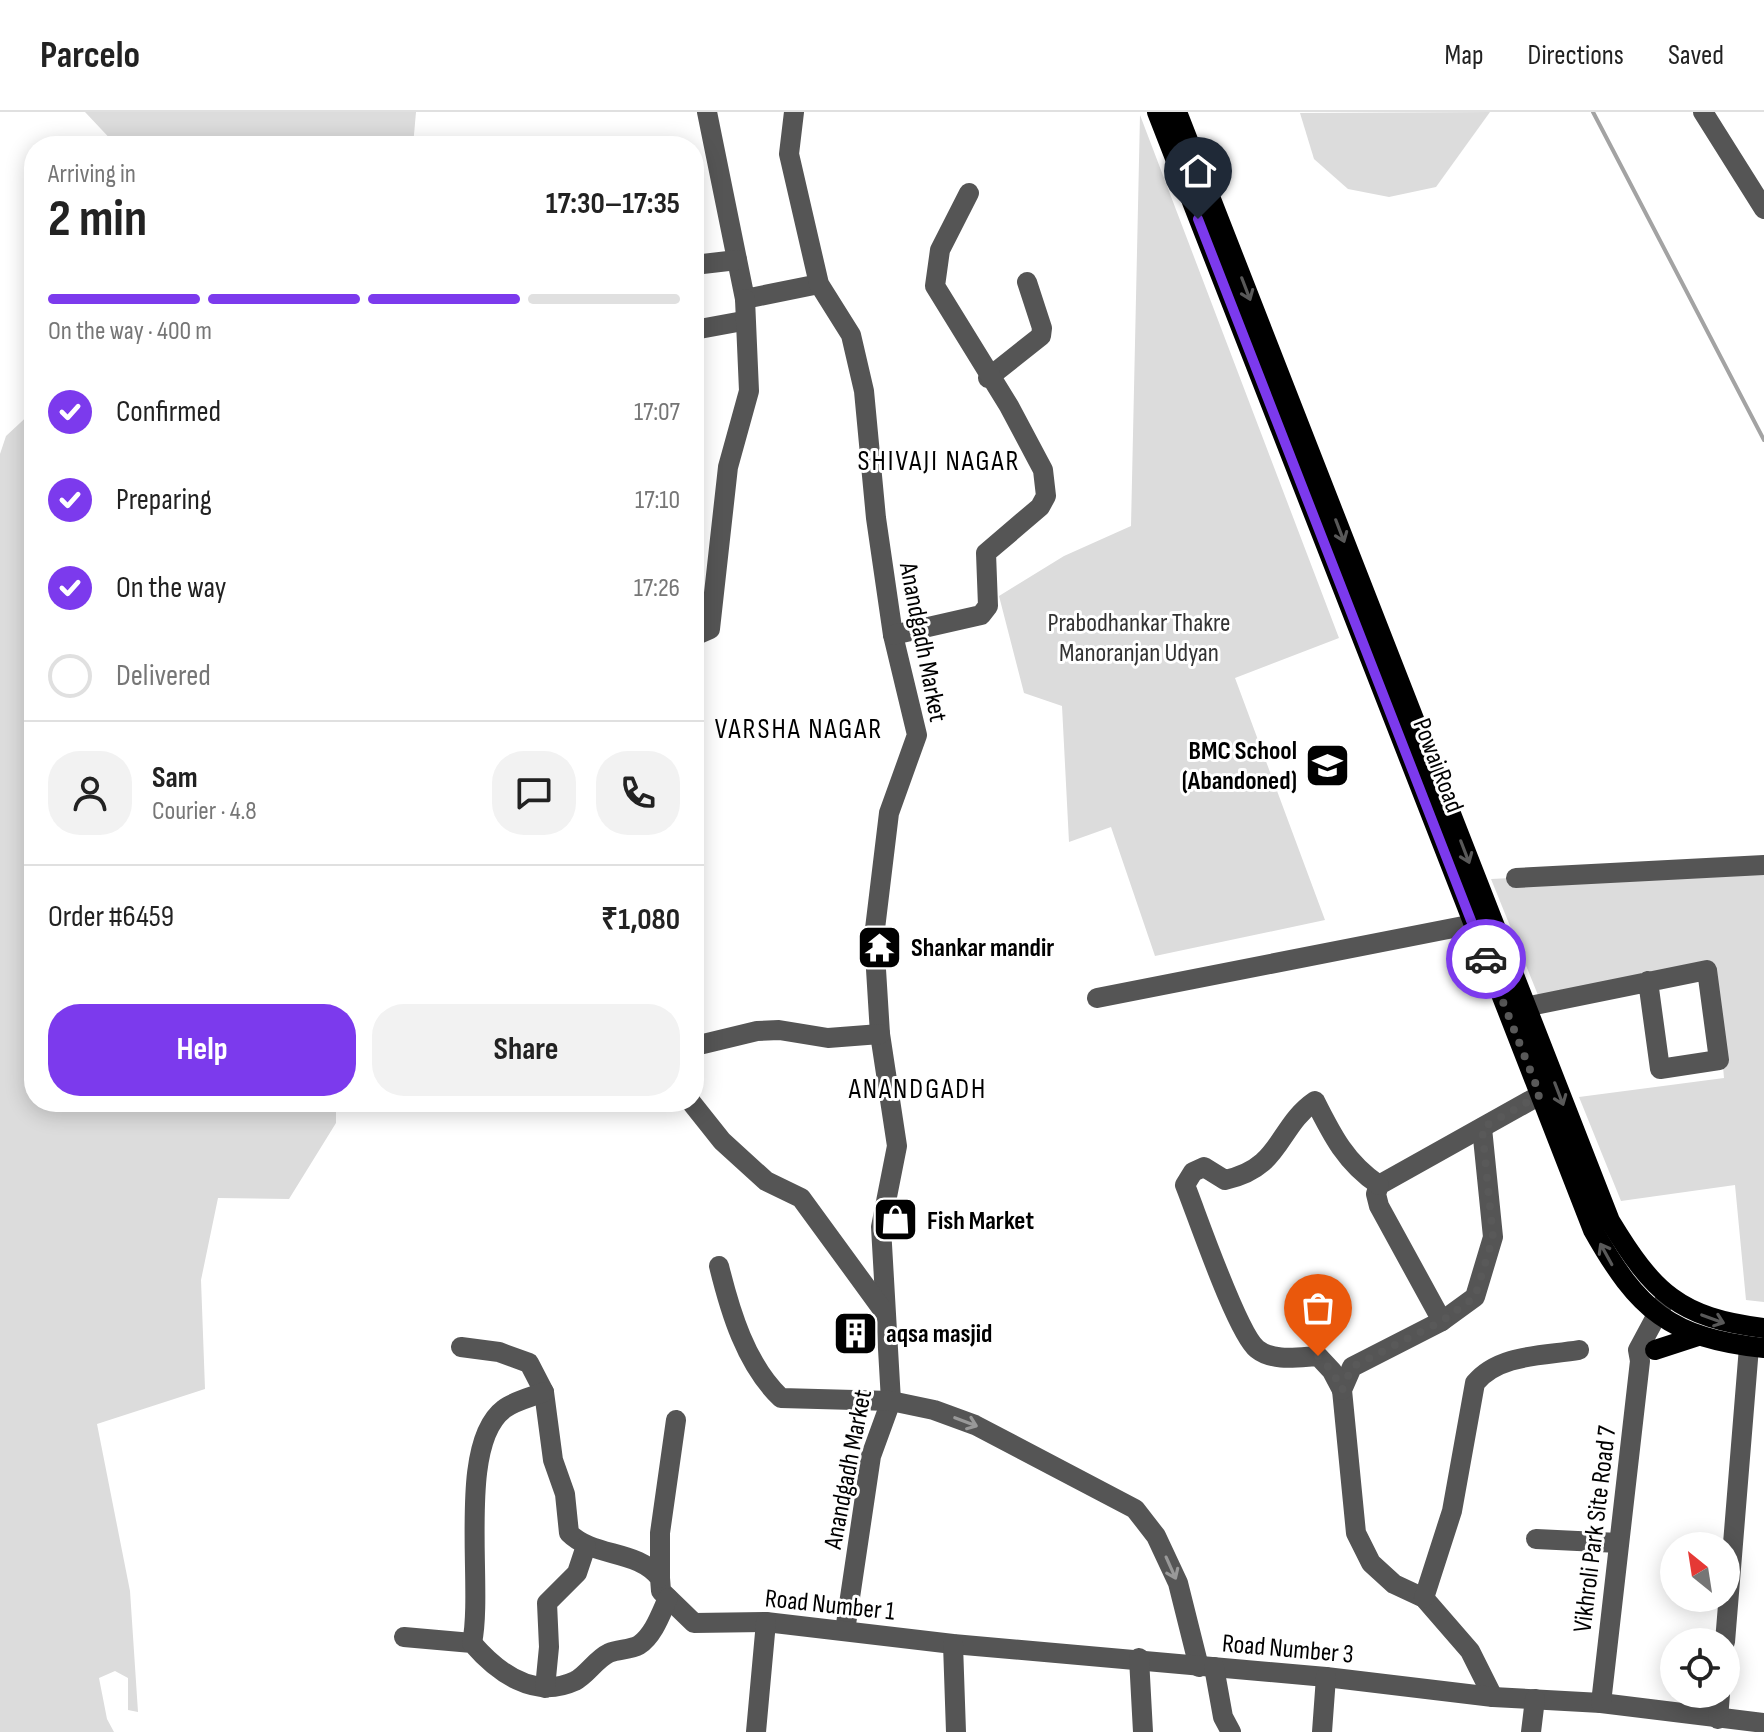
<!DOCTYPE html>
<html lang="en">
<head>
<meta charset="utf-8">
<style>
  body { margin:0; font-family:"Sofia Sans Condensed",sans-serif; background:#f2f2f2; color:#222; height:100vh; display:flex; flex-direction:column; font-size:30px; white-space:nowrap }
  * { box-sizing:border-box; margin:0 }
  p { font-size:26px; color:#767676 }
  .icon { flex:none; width:44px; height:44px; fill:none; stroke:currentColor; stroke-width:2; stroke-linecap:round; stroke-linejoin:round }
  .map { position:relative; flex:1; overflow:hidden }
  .drawer { position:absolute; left:24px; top:24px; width:680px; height:976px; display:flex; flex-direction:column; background:#fff; border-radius:32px; box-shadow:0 4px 20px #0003 }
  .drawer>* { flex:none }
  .needle { width:52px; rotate:330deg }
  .buttons { position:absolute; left:1660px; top:1420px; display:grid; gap:16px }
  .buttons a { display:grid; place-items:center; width:80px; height:80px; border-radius:50%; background:#fff; box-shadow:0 4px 20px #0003; font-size:40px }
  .pin { position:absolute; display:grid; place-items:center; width:68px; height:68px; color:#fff; margin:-82px -34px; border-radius:50% 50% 50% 0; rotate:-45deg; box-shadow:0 0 8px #0007 }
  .pin .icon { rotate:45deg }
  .courier { position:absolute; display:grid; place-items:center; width:80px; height:80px; margin:-40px; border:6px solid #7c3aed; border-radius:50%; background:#fff; color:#222; box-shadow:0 2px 10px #0007 }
  .headline em { font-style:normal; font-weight:700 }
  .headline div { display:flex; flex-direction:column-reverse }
  .headline { display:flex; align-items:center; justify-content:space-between; height:136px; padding:0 24px }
  h1 { font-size:52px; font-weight:700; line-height:60px }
  .bar { display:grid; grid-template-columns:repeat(4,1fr); gap:12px 8px; align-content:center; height:96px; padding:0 24px }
  .bar i { height:10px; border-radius:6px; background:#e0e0e0 }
  .bar .selected { background:#7c3aed }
  .bar p { grid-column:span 4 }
  .line { display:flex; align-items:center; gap:20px; padding:0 24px; border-top:2px solid #e0e0e0 }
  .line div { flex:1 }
  .round { display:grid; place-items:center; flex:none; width:84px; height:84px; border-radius:32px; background:#f2f2f2 }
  ol { padding:0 24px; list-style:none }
  li { display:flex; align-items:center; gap:24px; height:88px }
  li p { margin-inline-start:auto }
  li .icon { padding:8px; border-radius:50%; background:#7c3aed; color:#fff; stroke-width:4 }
  li:last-child { color:#767676 }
  li i { width:44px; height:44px; border:4px solid #e0e0e0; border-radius:50% }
  .button { display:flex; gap:16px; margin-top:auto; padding:16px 24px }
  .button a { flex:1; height:92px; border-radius:32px; background:#7c3aed; color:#fff; font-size:32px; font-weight:700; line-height:92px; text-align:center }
  .button a+a { background:#f2f2f2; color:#222 }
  header { display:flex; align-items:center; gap:48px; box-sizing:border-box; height:112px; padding:0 40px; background:#fff; border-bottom:2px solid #e0e0e0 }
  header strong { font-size:38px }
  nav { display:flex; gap:44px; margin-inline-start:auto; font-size:28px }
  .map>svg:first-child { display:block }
  .green { fill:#dcdcdc }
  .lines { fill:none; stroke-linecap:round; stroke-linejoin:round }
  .stream { stroke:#a3a3a3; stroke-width:4 }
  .minor { stroke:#555; stroke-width:20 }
  .major { stroke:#000; stroke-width:20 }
  .oneway { stroke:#595959 }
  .oneway2 { stroke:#999 }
  .done { stroke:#595959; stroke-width:8; stroke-dasharray:0 14.4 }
  .route { stroke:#7c3aed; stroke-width:10 }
  .labels { text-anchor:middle; stroke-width:6; stroke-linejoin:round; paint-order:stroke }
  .park-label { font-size:26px; fill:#333; stroke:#fff }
  .street-label { font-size:26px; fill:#000; stroke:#fff }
  .poi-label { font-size:26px; font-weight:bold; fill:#000; stroke:#fff; text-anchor:start }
  .neighbourhood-label { font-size:28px; letter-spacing:2px; fill:#000; stroke:#fff }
</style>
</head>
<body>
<header>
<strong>Parcelo</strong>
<nav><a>Map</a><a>Directions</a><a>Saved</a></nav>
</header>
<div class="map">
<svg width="1764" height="1620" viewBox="0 0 1764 1620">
  <rect width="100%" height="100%" fill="#fff"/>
  <g class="green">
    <polygon points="85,0 416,0 413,34 117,34"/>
    <polygon points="1490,0 1436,75 1389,85 1348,77 1314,47 1300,1"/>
    <polygon points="1140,3 1339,526 1235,566 1325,808 1155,844 1111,715 1069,730 1062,594 1024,581 999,484 1064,444 1131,414"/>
    <polygon points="34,298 34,990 336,990 336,1011 289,1087 218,1086 201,1168 205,1277 97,1312 130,1479 138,1600 128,1598 128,1566 115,1559 99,1566 107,1607 114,1620 0,1620 0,342 6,324"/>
    <polygon points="1764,753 1764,1190 1746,1188 1735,1073 1621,1089 1579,985 1724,966 1715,862 1540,888 1491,767"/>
  </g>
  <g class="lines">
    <polyline class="stream" points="1593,0 1764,328"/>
    <g class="minor">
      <polyline points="707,0 745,187 819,172"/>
      <polyline points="794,0 789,42 819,172 851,223 864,279 876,406 893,523 917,623 889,701 874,825 880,922 897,1034 881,1115 891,1289 871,1344 845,1519"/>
      <polyline points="1703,0 1764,97"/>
      <polyline points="694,153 737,148"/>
      <polyline points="694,218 743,209"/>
      <polyline points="988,266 1041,224 1042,216 1027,170"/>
      <polyline points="893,523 981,503 988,494 986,441 1040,395 1046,384 1043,358 1009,294 935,174 940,138 969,81"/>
      <polyline points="694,524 710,517 728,355 749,279 745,187"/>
      <polyline points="1516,766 1764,753"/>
      <polyline points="1097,886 1489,809"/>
      <polyline points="1525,895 1707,858 1719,948 1660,957 1648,869"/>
      <polyline points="694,930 699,933 757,919 779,918 828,926 880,922"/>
      <polyline points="691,990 722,1029 766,1069 801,1086 885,1201"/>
      <polyline points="1482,1016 1493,1125 1475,1185 1442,1209 1352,1255 1342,1278 1356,1421 1371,1451 1394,1472 1424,1486 1470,1539 1493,1585"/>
      <path d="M719 1154C730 1199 746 1253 781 1286L891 1289 934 1298 975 1313 1135 1397 1156 1424 1178 1471 1199 1555"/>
      <polyline points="1442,1209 1379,1094 1376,1082 1379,1073 1540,983"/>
      <path d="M461 1235 499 1240 529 1251 544 1280 553 1348 565 1382 569 1421C594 1446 637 1437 660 1466L661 1479 694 1511 766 1510 953 1532 1326 1565 1493 1585 1601 1591 1764 1611"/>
      <path d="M1342 1278 1332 1259 1318 1244C1299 1245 1273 1250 1257 1237 1237 1221 1197 1103 1185 1073L1193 1060 1204 1055 1225 1068C1282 1056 1277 1015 1315 989 1332 1023 1346 1051 1379 1073"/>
      <polyline points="1536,1427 1619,1431"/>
      <polyline points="660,1466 660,1421 676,1308"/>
      <path d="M1424 1486 1452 1399 1475 1271C1499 1242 1543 1244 1579 1238"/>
      <path d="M404 1525 472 1531C497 1560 534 1588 575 1569 587 1563 596 1547 609 1541 618 1537 630 1538 639 1533 654 1523 661 1501 668 1486"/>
      <polyline points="1725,1530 1749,1235"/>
      <path d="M472 1531C484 1474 456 1333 504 1297 514 1289 532 1285 544 1280"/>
      <polyline points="953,1532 956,1620"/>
      <polyline points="1139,1546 1143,1620"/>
      <polyline points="1214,1555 1223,1605 1231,1620"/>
      <polyline points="545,1576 549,1535 547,1491 577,1461 586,1434"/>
      <polyline points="1601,1591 1640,1249 1638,1238 1667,1184"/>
      <polyline points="1718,1607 1720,1582"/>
      <polyline points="756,1620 766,1510"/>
      <polyline points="1322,1620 1326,1565"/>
      <polyline points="1531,1620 1535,1587"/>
    </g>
    <g class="major">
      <path d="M1157 0 1593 1118C1638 1198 1670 1226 1764 1236"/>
      <path d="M1177 0 1610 1109C1653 1180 1679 1206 1764 1216"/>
      <polyline points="1655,1238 1698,1224"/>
    </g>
  </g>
  <defs><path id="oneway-shaft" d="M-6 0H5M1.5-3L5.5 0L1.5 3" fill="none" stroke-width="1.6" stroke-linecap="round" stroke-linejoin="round" transform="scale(2)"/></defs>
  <g class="oneway">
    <use href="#oneway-shaft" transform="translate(1246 177) rotate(69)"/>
    <use href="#oneway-shaft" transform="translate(1340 419) rotate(69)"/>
    <use href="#oneway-shaft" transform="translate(1465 740) rotate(69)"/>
    <use href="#oneway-shaft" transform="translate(1559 982) rotate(69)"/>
    <use href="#oneway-shaft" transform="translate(1606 1142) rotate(-119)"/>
    <use href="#oneway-shaft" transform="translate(1713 1207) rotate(20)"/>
  </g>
  <g class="oneway2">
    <use href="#oneway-shaft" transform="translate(966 1310) rotate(21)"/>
    <use href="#oneway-shaft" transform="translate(1171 1456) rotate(66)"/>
  </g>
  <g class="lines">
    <polyline class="done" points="1318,1244 1332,1259 1342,1278 1352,1255 1442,1209 1475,1185 1493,1125 1482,1016 1540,983 1486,847"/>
    <polyline class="route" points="1198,107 1486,847"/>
  </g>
  <defs>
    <symbol id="school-square" viewBox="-11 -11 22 22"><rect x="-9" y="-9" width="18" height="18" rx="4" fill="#000" stroke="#fff"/><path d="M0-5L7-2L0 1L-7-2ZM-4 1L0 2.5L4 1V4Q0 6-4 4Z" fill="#fff"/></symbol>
    <symbol id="temple-square" viewBox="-11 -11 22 22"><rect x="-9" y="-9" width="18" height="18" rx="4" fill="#000" stroke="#fff"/><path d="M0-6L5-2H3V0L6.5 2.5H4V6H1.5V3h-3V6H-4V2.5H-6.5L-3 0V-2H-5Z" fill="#fff"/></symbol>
    <symbol id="shop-square" viewBox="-11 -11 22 22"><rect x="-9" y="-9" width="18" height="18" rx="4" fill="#000" stroke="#fff"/><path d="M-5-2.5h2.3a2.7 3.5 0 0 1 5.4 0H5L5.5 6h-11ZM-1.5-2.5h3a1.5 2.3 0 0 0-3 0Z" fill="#fff"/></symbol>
    <symbol id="building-square" viewBox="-11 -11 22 22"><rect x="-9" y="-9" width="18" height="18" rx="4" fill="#000" stroke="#fff"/><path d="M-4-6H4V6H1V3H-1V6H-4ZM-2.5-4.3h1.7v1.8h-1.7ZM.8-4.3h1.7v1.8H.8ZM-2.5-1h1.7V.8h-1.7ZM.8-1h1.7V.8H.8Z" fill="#fff"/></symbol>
  </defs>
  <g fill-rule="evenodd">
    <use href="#school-square" x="1302" y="628" width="51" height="51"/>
    <use href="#temple-square" x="854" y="810" width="51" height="51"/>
    <use href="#shop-square" x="870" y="1082" width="51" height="51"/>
    <use href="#building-square" x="830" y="1196" width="51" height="51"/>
  </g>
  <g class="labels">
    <g class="park-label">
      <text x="1139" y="519">Prabodhankar Thakre<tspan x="1139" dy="30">Manoranjan Udyan</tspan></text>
    </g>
    <g class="street-label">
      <text transform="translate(924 530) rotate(79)" y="9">Anandgadh Market</text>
      <text transform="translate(1439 653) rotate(69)" y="9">Powai Road</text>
      <text transform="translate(847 1357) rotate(-79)" y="9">Anandgadh Market</text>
      <text transform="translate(1594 1417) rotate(-83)" y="9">Vikhroli Park Site Road 7</text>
      <text transform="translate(830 1492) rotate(6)" y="9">Road Number 1</text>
      <text transform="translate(1288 1536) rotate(5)" y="9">Road Number 3</text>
    </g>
    <g class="poi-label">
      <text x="1297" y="647" text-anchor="end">BMC School<tspan x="1297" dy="30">(Abandoned)</tspan></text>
      <text x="911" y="844">Shankar mandir</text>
      <text x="927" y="1117">Fish Market</text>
      <text x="886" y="1230">aqsa masjid</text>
    </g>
    <g class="neighbourhood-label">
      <text x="939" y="358">SHIVAJI NAGAR</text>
      <text x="799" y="626">VARSHA NAGAR</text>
      <text x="918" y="986">ANANDGADH</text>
    </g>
  </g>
</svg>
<div class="buttons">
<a><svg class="needle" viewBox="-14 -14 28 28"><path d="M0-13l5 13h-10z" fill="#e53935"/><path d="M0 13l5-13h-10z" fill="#767676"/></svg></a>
<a><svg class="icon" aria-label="locate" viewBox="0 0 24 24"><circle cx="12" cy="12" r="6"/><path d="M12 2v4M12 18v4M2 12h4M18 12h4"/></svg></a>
</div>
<div class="pin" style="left:1318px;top:1244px;background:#ea580c"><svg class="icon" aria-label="bag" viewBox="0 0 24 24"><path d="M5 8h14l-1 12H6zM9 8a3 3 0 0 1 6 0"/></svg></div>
<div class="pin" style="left:1198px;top:107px;background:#1f2937"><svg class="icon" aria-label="home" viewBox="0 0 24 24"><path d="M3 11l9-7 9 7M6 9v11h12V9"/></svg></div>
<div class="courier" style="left:1486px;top:847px"><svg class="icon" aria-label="car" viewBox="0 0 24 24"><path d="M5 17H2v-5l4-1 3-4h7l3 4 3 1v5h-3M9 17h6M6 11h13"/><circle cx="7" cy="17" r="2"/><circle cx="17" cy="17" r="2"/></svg></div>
<section class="drawer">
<div class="headline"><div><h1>2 min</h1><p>Arriving in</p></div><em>17:30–17:35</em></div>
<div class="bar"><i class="selected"></i><i class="selected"></i><i class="selected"></i><i></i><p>On the way · 400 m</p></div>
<ol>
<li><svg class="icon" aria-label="check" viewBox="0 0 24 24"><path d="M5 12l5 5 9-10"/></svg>Confirmed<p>17:07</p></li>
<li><svg class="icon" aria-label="check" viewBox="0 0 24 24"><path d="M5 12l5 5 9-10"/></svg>Preparing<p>17:10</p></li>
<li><svg class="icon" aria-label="check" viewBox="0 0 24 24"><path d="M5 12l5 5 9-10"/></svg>On the way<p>17:26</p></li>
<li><i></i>Delivered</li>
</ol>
<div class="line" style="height:144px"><a class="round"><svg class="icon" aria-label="person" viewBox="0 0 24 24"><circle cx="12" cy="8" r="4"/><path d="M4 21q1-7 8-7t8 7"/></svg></a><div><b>Sam</b><p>Courier · 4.8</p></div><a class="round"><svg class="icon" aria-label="chat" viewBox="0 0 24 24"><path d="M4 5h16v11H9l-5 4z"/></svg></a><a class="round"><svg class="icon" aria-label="phone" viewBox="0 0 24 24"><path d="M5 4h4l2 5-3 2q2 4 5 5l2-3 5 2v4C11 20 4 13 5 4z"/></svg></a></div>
<div class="line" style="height:104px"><div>Order #6459</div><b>₹1,080</b></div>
<div class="button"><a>Help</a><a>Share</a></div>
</section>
</div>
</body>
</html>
